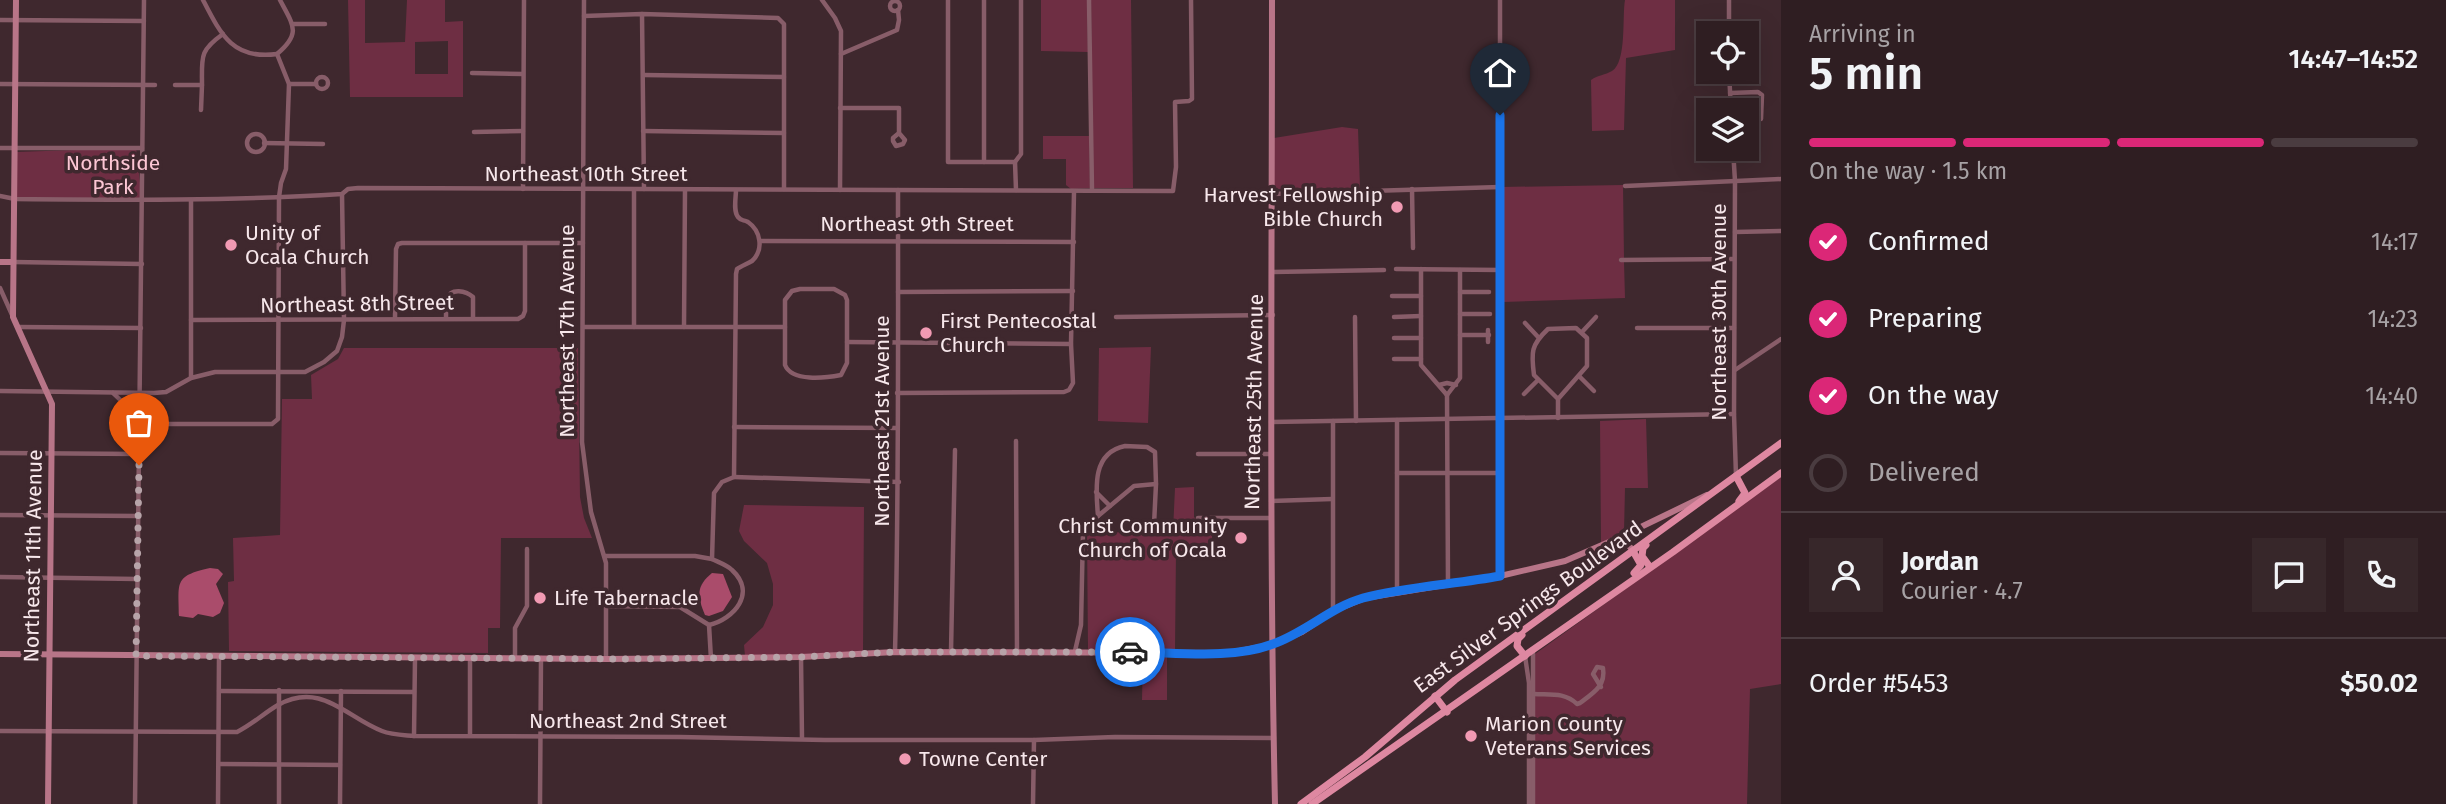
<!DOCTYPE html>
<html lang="en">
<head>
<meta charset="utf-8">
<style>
  body { margin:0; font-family:"Fira Sans",sans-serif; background:#37272a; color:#f1f3f6; height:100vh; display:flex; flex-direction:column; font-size:26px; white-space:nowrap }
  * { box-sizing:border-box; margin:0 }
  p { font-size:23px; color:#a7a2a5 }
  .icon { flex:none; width:38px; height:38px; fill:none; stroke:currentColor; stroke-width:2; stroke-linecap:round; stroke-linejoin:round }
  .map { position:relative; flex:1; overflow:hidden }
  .sheet { display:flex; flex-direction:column; background:#2f1e22; width:665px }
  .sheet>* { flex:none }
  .fabs { position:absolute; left:1696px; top:21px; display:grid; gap:14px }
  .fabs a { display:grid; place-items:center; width:63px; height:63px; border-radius:0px; background:#2f1e22; box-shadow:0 7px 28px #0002,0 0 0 2px #4a3c40; font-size:35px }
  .pin { position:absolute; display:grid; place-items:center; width:60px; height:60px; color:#fff; margin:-72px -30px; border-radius:50% 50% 50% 0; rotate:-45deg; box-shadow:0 0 7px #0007 }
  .pin .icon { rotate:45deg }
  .courier { position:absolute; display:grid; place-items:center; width:70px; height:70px; margin:-35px; border:5px solid #1a73e8; border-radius:50%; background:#fff; color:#222; box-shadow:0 2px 9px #0007 }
  .head em { font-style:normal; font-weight:600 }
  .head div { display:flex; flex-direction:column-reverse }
  .head { display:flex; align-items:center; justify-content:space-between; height:119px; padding:0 28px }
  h1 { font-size:46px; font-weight:600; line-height:52px }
  .bar { display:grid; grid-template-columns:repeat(4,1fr); gap:10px 7px; align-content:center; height:84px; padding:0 28px }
  .bar i { height:9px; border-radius:5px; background:#4a3c40 }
  .bar .selected { background:#db2777 }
  .bar p { grid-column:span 4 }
  .line { display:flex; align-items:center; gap:18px; padding:0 28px; border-top:2px solid #4a3c40 }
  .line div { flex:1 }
  .round { display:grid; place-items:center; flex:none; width:74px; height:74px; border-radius:0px; background:#37272a }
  ol { padding:0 28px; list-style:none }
  li { display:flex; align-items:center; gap:21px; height:77px }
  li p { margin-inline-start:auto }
  li .icon { padding:7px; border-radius:50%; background:#db2777; color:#fff; stroke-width:4 }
  li:last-child { color:#a7a2a5 }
  li i { width:38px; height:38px; border:4px solid #4a3c40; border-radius:50% }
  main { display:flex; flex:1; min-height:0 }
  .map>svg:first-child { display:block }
  .green { fill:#6e2e43; fill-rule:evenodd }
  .water { fill:#aa4c6b }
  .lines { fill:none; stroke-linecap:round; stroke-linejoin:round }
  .street { stroke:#885d69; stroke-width:4.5 }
  .secondary { stroke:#b87588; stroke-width:6 }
  .primary { stroke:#de88a1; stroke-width:7 }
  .done { stroke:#b7a4a9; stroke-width:7; stroke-dasharray:0 12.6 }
  .route { stroke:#1a73e8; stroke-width:9 }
  .poi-dot { fill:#f19ab3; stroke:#3f282e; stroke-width:2.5 }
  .labels { text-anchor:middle; stroke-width:7; stroke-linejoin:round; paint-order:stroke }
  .park-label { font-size:21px; fill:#fcc6d4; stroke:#3f282e }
  .street-label { font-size:21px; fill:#f7e7eb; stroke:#3f282e }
  .poi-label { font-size:21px; fill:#f7e7eb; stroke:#3f282e; text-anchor:start }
</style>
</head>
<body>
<main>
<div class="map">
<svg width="1781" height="804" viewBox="0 0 1781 804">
  <rect width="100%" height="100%" fill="#3f282e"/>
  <g class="green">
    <path d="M348 0H365V43L405 42 407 0H445V22L463 21V97H350ZM448 41V74H415V42Z"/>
    <polygon points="1041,0 1087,0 1088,52 1041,51"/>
    <polygon points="1091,0 1131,0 1133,188 1093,188"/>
    <path d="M1625 0H1675V50L1626 58 1624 130 1592 131 1591 80C1598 75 1605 75 1612 71 1627 62 1622 16 1625 0Z"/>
    <polygon points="1342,127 1358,129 1360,188 1274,189 1274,138"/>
    <polygon points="1043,136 1089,136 1090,188 1071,189 1066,185 1066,159 1043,159"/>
    <polygon points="136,148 142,200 15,199 15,152"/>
    <polygon points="1623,185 1624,258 1619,258 1619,262 1624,262 1625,298 1503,302 1502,187"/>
    <polygon points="1151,347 1148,423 1098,421 1099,348"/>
    <polygon points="344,348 578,348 580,497 584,518 592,538 501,538 500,628 488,628 488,653 229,651 228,582 234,581 233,538 280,535 282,399 312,399 311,375 338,359"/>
    <polygon points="1646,419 1648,488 1625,488 1624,532 1601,543 1600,421"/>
    <polygon points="1781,477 1781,684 1750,689 1747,804 1535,804 1535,654"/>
    <polygon points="1194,487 1194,517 1197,520 1212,520 1212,550 1176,551 1175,650 1088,649 1087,533 1173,531 1175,488"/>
    <polygon points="744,505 864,507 863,652 745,656 744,645 763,627 773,605 773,584 767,563 744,541 739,531"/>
    <polygon points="1143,654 1167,654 1167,700 1142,700"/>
  </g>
  <g class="water">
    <path d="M210 568 218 569 223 574 216 584 224 603 220 613 213 617 198 614 193 618 179 616C179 583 173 576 210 568Z"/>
    <path d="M712 573 723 574 732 597 723 611 709 616 705 615C697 596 696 586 712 573Z"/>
  </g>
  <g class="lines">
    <g class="street">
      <path d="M203 0C221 35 233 60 277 54"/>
      <polyline points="584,0 582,442 591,512 606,563 606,659"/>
      <polyline points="822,0 835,18 841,31 840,190"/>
      <polyline points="948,0 948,162 1015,162"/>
      <polyline points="1089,0 1092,190"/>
      <polyline points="1500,0 1500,576"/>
      <polyline points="1729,0 1729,33"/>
      <circle cx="895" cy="6" r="5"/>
      <polyline points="642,14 644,189"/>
      <polyline points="584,16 642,14 778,18 784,24 784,189"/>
      <polyline points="0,20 144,21"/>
      <polyline points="293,24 325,24"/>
      <polyline points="841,54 897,30 899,20 898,10"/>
      <polyline points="1729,72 1731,110"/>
      <polyline points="472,73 523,74"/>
      <polyline points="644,75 784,77"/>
      <circle cx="322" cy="83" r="6"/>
      <polyline points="0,84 155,85"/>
      <polyline points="289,84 316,84"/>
      <polyline points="175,85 202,85 201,110"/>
      <path d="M202 85C202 57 199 51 223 34"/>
      <polyline points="1730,93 1758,92 1762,95 1761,119"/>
      <polyline points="840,108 899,108 899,133 893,138 893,141 896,146 903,144 905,140 899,133"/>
      <polyline points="643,131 784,133"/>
      <polyline points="474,132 523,131"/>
      <circle cx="256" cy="143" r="9"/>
      <polyline points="264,143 323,144"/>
      <polyline points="0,148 142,148"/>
      <polyline points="1733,149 1735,181 1734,414 1736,476"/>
      <polyline points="984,162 984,0"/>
      <polyline points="1625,186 1781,179"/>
      <polyline points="523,189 524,0"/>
      <polyline points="1412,189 1413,248"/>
      <polyline points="1016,190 1015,162 1021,154 1021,0"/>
      <polyline points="1272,194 1500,187"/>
      <path d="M0 196 15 199C124 200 233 201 342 194L348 189 358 188 1173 191 1176 167 1175 102 1189 101 1192 99 1191 0"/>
      <polyline points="191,200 191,378"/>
      <polyline points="1735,232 1781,231"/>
      <polyline points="760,241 1074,242"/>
      <polyline points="1621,260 1734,259"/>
      <polyline points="13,262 142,264"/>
      <polyline points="1396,269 1501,270"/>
      <polyline points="1421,269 1421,365 1447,395"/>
      <polyline points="1273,272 1384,270"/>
      <polyline points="0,288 13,317"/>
      <path d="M800 289H834L845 295 847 300V363L841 375C825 378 792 382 785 365V300L792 291Z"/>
      <polyline points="898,292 1073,291"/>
      <polyline points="1460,292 1489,292"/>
      <polyline points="1392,296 1421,296"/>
      <polyline points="1460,314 1490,314"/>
      <polyline points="1116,317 1273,315"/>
      <polyline points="1355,317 1356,421"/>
      <polyline points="1394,317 1421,316"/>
      <polyline points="395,318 396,249 398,244 402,243 583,243"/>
      <path d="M446 318C446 313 446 304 447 299 451 287 466 291 473 297V318"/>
      <polyline points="191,320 518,319 523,316 525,311 525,243"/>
      <polyline points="1525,323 1539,338"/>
      <polyline points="18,327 141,328"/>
      <polyline points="583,327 785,327"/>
      <polyline points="634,327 634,190"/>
      <polyline points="684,327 685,190"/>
      <polyline points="1637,328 1734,328"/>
      <polyline points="1488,330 1488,342"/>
      <polyline points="1582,332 1596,317"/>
      <polyline points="1460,335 1489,335"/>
      <polyline points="1394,338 1421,338"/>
      <polyline points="847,342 1071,344"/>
      <polyline points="1394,359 1421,359"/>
      <polyline points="1735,370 1781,339"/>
      <polyline points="1579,376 1594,391"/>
      <polyline points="1439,385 1447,383 1456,385"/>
      <polyline points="0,391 154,393 166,392 191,378 215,372 305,372 324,362 337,351 342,337 344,320 342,194"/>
      <polyline points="113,393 139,418"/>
      <polyline points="897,393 1064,392 1069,390 1073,383 1071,344 1074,192"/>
      <polyline points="1524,394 1538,380"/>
      <polyline points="1447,395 1448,585"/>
      <polyline points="1447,395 1460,378 1460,270"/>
      <path d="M1558 399 1587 366V338L1576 328 1548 329C1531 345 1531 352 1534 375L1558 399V418"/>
      <polyline points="1333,421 1333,611"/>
      <polyline points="1271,422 1734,414"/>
      <path d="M139 424H272L278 419 279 197 281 183 286 169 289 84 277 54C302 33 293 25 280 0"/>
      <polyline points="734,427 897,428"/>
      <polyline points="1016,441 1017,652"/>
      <path d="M1125 446 1147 447 1155 452 1156 484 1134 486 1098 516C1096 490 1091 453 1125 446Z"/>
      <polyline points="0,453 140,454"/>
      <polyline points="1198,454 1271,454"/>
      <polyline points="1397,473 1500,473"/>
      <polyline points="734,477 899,482"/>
      <polyline points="1096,492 1110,506"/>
      <polyline points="1271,501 1332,499"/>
      <polyline points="0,515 138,516"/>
      <polyline points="1198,518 1270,518"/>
      <polyline points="1154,525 1156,484"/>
      <polyline points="605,556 695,556 712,559"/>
      <polyline points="0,577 137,579"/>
      <polyline points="1397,593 1397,420"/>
      <polyline points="606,606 680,607 709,625"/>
      <path d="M709 625C734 619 757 593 732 570 727 565 718 562 712 559L714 493 722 482 734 477 736 274 737 269C741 266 747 264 752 261 764 250 761 231 748 222 743 219 742 222 738 217 733 211 736 197 736 190"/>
      <polyline points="709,625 711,659"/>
      <polyline points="1075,651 1081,625 1083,531 1087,524 1098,516"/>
      <polyline points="1533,651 1533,804"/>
      <path d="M895 652C899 498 898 345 898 190"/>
      <polyline points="951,652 955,450"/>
      <polyline points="1525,656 1529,683 1529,804"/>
      <polyline points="801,657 802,738"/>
      <polyline points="470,658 470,735"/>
      <polyline points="515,658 515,628 527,606 527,549"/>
      <polyline points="279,690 279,804"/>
      <polyline points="219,691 414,692"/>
      <path d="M1534 694C1550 695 1565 692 1577 704L1580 703C1593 693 1606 686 1603 668L1597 667 1593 674 1601 687"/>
      <path d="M0 731 237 732C253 724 264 713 278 705 321 681 346 717 382 731 392 735 404 735 414 736L680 737 825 740H1034L1115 737 1274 738"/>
      <polyline points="414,736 415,658"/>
      <polyline points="219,764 340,765"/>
      <polyline points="135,804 144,0"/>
      <polyline points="218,804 219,656"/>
      <polyline points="340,804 341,691"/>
      <polyline points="540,804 541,658"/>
      <polyline points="1033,804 1034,740"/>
    </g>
    <g class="secondary">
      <polyline points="16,0 13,317 52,404 48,804"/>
      <path d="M1272 0C1272 268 1269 536 1275 804"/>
      <polyline points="0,262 13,262"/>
      <polyline points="1616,539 1627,543 1633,551"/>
      <polyline points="0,654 606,659 801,657 895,652 1229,653 1271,645 1302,632 1333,611 1365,598 1500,576 1565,561 1616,539 1707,495"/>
    </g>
    <g class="primary">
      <polyline points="1736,476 1745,493 1739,501"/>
      <polyline points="1646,545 1643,548 1642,556 1650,567"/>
      <polyline points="1633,551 1641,565 1634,573"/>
      <polyline points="1522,635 1518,639 1517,646 1525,656"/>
      <polyline points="1435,696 1447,712"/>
      <polyline points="1301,804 1365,757 1455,680 1781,443"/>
      <polyline points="1312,804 1673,552 1781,473"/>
    </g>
  </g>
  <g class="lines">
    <polyline class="done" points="139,465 136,656 627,659 801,657 895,652 1130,652"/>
    <path class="route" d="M1130 652C1176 652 1230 660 1273 644 1305 633 1331 607 1363 598 1405 587 1457 584 1500 576V115"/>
  </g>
  <g class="poi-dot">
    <circle cx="1397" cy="207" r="7"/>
    <circle cx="231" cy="245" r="7"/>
    <circle cx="926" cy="333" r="7"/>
    <circle cx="1241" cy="538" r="7"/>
    <circle cx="540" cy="598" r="7"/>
    <circle cx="1471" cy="736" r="7"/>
    <circle cx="905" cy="759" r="7"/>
  </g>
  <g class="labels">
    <g class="park-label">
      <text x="113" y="170">Northside<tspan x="113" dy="24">Park</tspan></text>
    </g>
    <g class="street-label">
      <text x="586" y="181">Northeast 10th Street</text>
      <text x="917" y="231">Northeast 9th Street</text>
      <text transform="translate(357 304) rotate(-1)" y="7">Northeast 8th Street</text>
      <text transform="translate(1719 312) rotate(-90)" y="7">Northeast 30th Avenue</text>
      <text transform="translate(567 331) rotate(-90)" y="7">Northeast 17th Avenue</text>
      <text transform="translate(1254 402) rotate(-89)" y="7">Northeast 25th Avenue</text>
      <text transform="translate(882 421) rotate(-90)" y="7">Northeast 21st Avenue</text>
      <text transform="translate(33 556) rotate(-89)" y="7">Northeast 11th Avenue</text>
      <text transform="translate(1528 607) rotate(-36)" y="7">East Silver Springs Boulevard</text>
      <text x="628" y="728">Northeast 2nd Street</text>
    </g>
    <g class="poi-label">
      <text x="1383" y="202" text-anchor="end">Harvest Fellowship<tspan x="1383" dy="24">Bible Church</tspan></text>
      <text x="245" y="240">Unity of<tspan x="245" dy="24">Ocala Church</tspan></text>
      <text x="940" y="328">First Pentecostal<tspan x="940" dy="24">Church</tspan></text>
      <text x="1227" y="533" text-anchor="end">Christ Community<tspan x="1227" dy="24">Church of Ocala</tspan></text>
      <text x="554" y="605">Life Tabernacle</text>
      <text x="1485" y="731">Marion County<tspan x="1485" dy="24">Veterans Services</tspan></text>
      <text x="919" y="766">Towne Center</text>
    </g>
  </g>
</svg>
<div class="fabs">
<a><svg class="icon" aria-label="locate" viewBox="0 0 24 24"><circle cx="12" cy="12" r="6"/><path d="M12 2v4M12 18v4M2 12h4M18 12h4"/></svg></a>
<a><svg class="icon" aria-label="layers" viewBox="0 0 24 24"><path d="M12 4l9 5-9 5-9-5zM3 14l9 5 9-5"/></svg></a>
</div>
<div class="pin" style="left:139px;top:465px;background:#ea580c"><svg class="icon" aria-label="bag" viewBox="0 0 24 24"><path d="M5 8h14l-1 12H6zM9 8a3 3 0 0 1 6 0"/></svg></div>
<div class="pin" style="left:1500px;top:115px;background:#1f2937"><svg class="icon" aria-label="home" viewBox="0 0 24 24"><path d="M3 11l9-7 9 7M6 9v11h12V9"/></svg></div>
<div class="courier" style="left:1130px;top:652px"><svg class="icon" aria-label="car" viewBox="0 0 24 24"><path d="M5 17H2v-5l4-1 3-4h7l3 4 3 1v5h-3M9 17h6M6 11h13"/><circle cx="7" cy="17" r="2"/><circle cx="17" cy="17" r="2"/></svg></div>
</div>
<section class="sheet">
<div class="head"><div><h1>5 min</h1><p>Arriving in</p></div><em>14:47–14:52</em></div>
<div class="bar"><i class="selected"></i><i class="selected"></i><i class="selected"></i><i></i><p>On the way · 1.5 km</p></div>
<ol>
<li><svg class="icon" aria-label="check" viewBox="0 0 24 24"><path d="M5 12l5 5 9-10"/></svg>Confirmed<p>14:17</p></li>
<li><svg class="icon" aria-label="check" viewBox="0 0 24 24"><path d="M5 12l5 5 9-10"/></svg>Preparing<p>14:23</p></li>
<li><svg class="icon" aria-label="check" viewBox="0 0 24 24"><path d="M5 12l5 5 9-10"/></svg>On the way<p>14:40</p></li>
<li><i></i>Delivered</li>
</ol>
<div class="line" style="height:126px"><a class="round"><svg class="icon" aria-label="person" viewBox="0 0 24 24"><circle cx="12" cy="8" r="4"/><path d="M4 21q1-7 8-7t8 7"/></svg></a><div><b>Jordan</b><p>Courier · 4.7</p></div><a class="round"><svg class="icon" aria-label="chat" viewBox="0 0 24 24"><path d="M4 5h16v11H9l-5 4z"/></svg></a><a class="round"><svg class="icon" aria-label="phone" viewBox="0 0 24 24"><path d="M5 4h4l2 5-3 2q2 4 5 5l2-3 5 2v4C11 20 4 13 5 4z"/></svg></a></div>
<div class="line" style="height:91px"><div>Order #5453</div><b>$50.02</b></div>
</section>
</main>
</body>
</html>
